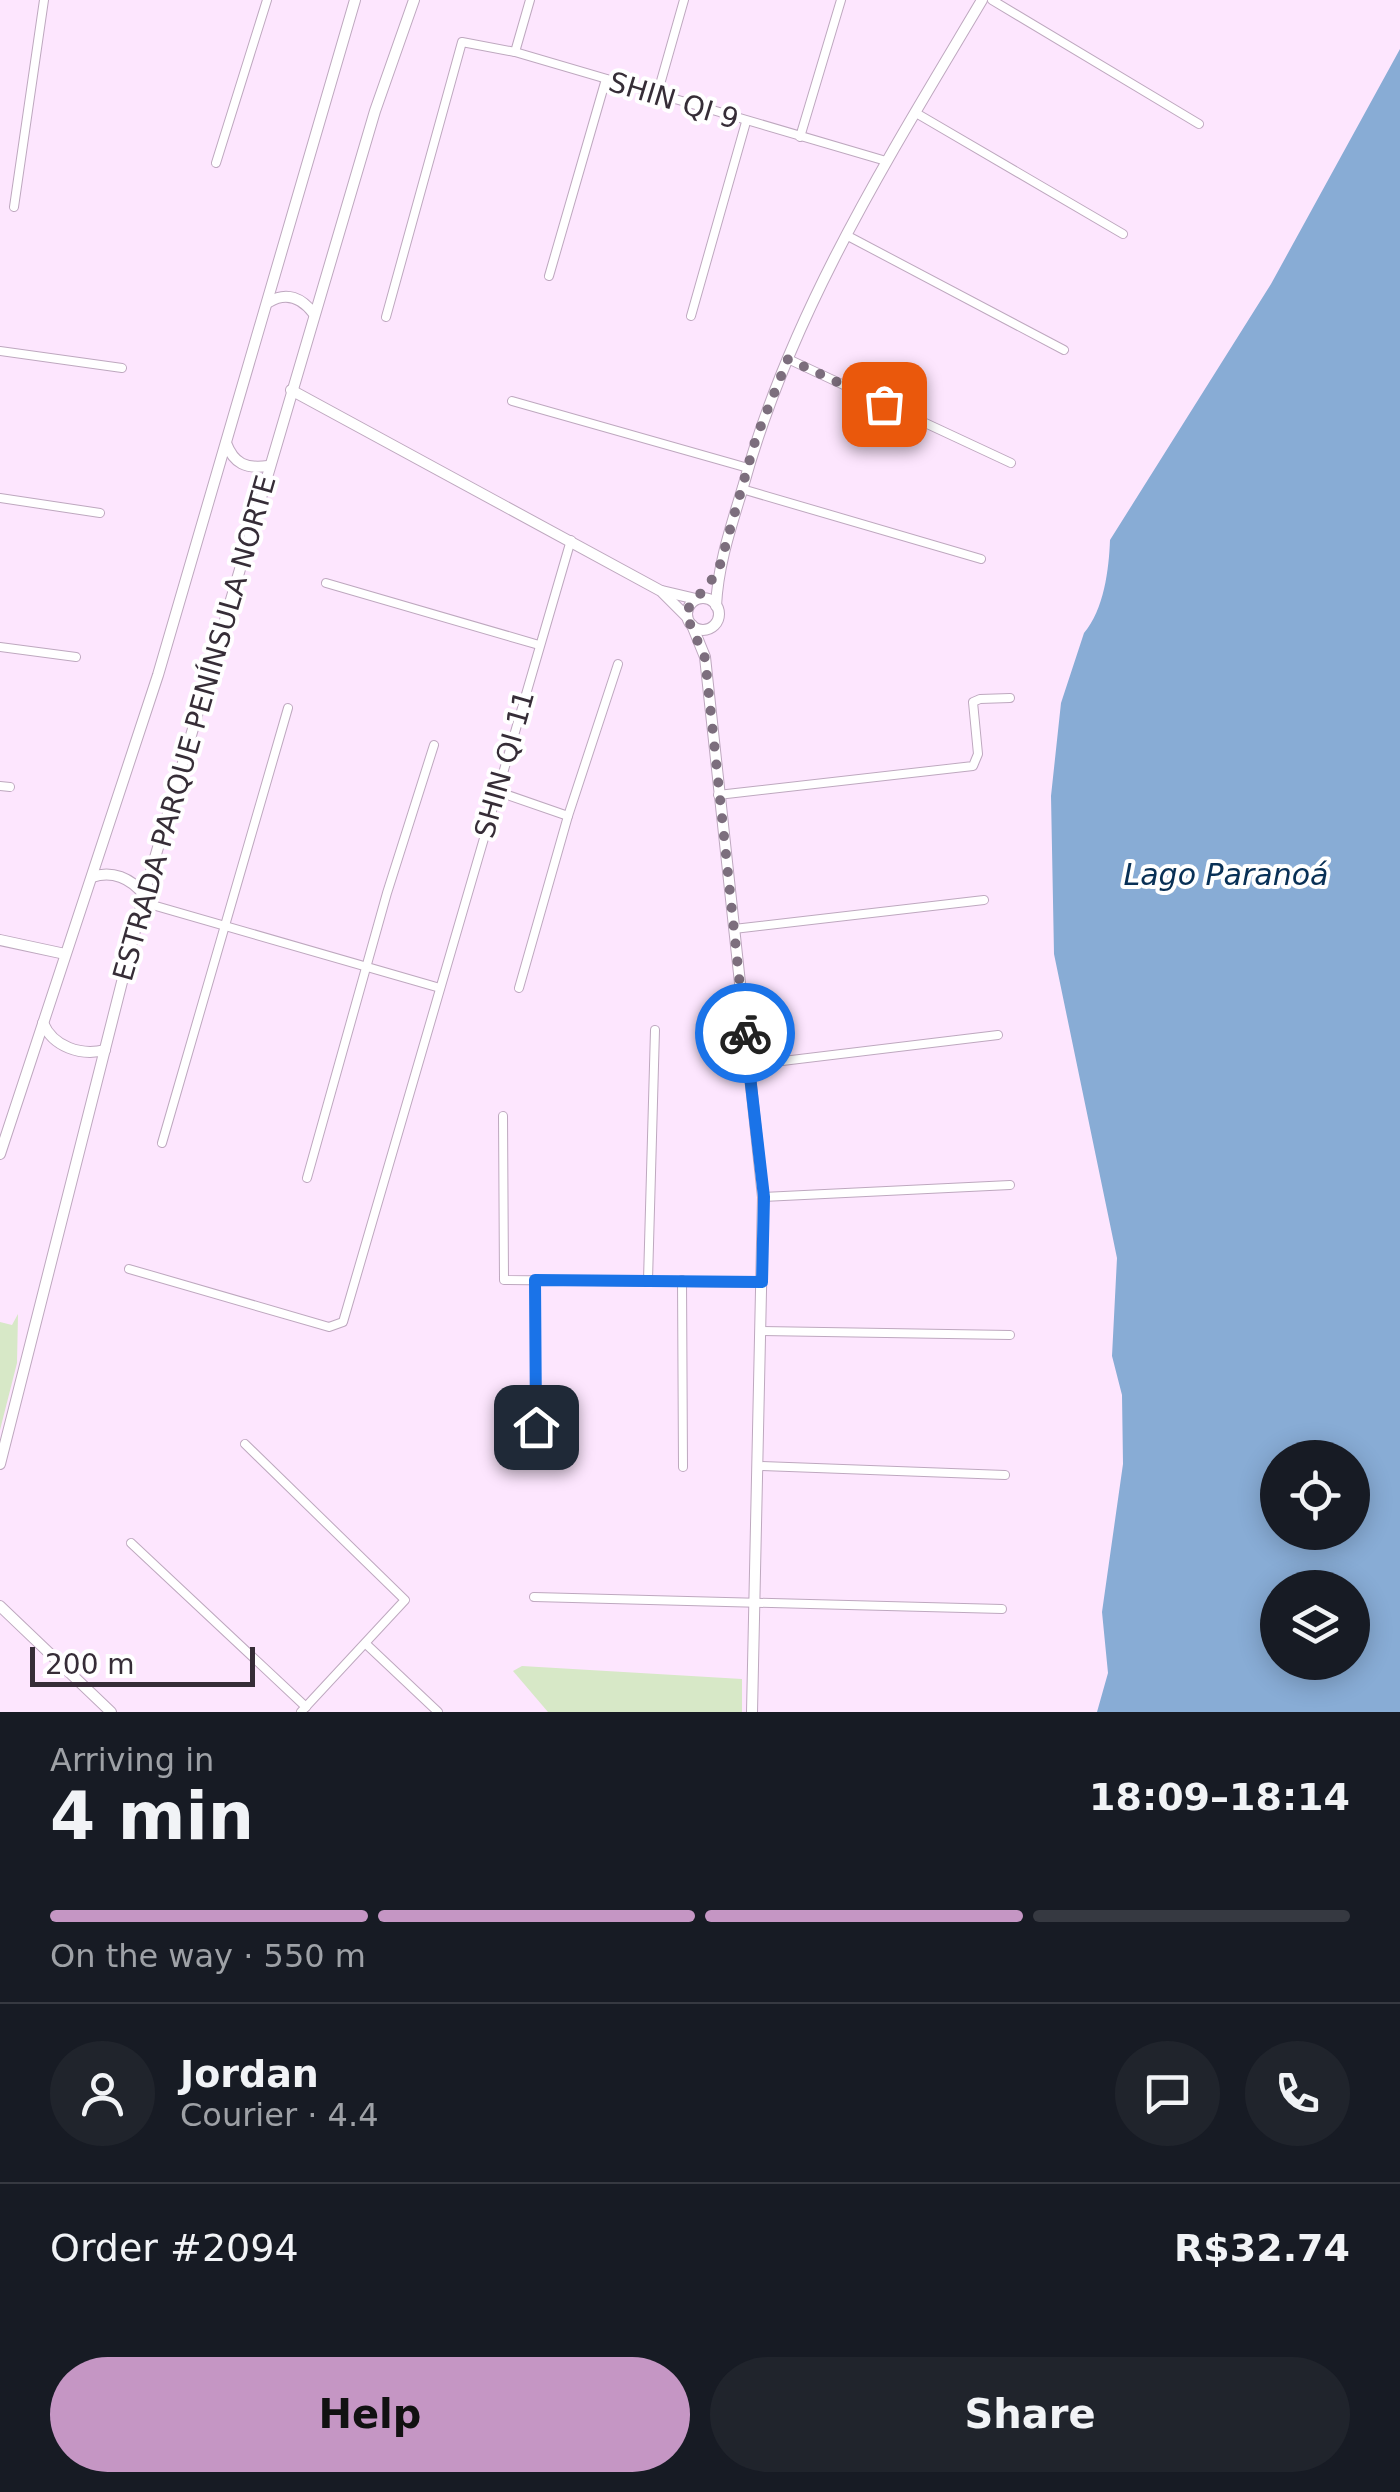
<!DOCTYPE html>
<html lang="en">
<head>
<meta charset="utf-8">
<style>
  body { margin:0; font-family:"DejaVu Sans",sans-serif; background:#20242c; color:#f1f3f6; height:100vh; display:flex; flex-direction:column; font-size:38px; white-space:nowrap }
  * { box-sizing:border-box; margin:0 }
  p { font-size:32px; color:#9ea1a6 }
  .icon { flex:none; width:55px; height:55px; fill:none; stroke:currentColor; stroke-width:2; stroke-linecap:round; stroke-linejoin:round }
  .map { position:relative; height:1712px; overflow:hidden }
  .panel { display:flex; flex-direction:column; background:#171b24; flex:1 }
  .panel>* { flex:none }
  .buttons { position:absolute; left:1260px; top:1440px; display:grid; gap:20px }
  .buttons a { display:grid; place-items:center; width:110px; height:110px; border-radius:50%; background:#171b24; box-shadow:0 5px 25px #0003; font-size:50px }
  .scale { position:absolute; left:30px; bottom:25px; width:225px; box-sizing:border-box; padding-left:10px; border:5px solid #362d37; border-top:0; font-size:28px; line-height:35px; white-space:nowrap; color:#362d37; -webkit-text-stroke:8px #fff; paint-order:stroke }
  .pin { position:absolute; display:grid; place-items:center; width:85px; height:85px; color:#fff; margin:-42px; border-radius:20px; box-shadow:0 5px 15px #0006 }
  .courier { position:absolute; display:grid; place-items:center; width:100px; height:100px; margin:-50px; border:8px solid #1a73e8; border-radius:50%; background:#fff; color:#222; box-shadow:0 2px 12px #0007 }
  .headline em { font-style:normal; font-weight:800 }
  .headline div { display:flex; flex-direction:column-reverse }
  .headline { display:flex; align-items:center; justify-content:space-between; height:170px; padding:0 50px }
  h1 { font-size:65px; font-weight:800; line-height:75px }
  .bar { display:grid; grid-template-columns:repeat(4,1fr); gap:15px 10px; align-content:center; height:120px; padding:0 50px }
  .bar i { height:12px; border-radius:8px; background:#363941 }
  .bar .selected { background:#c596c4 }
  .bar p { grid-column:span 4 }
  .line { display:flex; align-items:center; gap:25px; padding:0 50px; border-top:2px solid #363941 }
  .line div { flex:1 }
  .round { display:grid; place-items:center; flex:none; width:105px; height:105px; border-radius:52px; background:#20242c }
  .primary-button { display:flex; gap:20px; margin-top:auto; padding:20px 50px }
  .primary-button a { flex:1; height:115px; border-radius:60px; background:#c596c4; color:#111; font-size:40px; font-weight:800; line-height:115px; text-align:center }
  .primary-button a+a { background:#20242c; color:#f1f3f6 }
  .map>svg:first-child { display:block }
  .green { fill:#d7e8c7 }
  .water { fill:#88acd5; fill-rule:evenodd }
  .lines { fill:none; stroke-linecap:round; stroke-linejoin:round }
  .street-casing { stroke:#bea8bf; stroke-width:10 }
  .secondary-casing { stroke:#bea8bf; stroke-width:12 }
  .street { stroke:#fff; stroke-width:8 }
  .secondary { stroke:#fff; stroke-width:10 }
  .done { stroke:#7c6e7d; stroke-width:10; stroke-dasharray:0 18 }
  .route { stroke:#1a73e8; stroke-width:12 }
  .labels { text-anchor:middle; stroke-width:8; stroke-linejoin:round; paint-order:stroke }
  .street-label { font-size:28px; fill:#362d37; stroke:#fff }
  .water-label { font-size:30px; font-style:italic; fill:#083056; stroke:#fff }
</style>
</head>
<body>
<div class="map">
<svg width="1400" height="1712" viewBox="0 0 1400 1712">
  <rect width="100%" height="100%" fill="#fde6fe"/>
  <g class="green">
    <polygon points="18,1314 17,1363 0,1430 0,1322 12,1325"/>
    <polygon points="522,1666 742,1679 742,1712 548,1712 513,1671"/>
  </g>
  <path class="water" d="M1400 49V1712H1097L1108 1673 1102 1612 1123 1464 1122 1395 1112 1356 1117 1258 1054 954 1051 796 1061 703 1084 633C1104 610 1109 569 1110 540L1271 284ZM1278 1458H1352V1532H1278ZM1278 1588H1352V1662H1278Z"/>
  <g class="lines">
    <defs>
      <g id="street">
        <polyline points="992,0 1199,124"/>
        <polyline points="515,52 530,0"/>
        <polyline points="657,95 684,0"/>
        <polyline points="916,113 1123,234"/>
        <polyline points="800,137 841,0"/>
        <polyline points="216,163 267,0"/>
        <polyline points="14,207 44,0"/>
        <polyline points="846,235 1064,350"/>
        <polyline points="549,276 606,79"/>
        <polyline points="691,316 746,122"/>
        <polyline points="386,317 462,42 515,52 886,161"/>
        <polyline points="0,351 122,368"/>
        <polyline points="788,359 1011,463"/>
        <polyline points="512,401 748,468"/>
        <polyline points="742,489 981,559"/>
        <polyline points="0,498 100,513"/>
        <polyline points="326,583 539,645"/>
        <polyline points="0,647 76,657"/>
        <polyline points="0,786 10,787"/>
        <polyline points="496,791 568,816"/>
        <polyline points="718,795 973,766 978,754 973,702 980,699 1010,698"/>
        <polyline points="142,902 440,988"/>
        <polyline points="734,929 984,900"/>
        <polyline points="519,988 568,816 618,664"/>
        <polyline points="749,1065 998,1035"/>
        <polyline points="503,1116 504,1280 762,1283"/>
        <polyline points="162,1143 288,708"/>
        <polyline points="307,1178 387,893 434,745"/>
        <polyline points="763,1197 1010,1185"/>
        <polyline points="129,1269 329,1327 343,1322 571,540"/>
        <polyline points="535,1280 537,1463"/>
        <polyline points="648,1280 655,1030"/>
        <polyline points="682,1280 683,1467"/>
        <polyline points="760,1331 1010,1335"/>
        <polyline points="245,1444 405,1600 301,1712"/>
        <polyline points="759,1466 1005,1475"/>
        <polyline points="131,1543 306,1707"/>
        <polyline points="534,1597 1002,1609"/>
        <polyline points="366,1644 438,1712"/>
      </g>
      <g id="secondary">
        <path d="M269 302C287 291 302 298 314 314"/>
        <polyline points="291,390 661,591 687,617"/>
        <path d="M226 443C234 464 246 469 268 466"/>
        <polyline points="662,591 696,599"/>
        <circle cx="703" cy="614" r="16"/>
        <path d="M716 606C718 564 731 527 743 487 791 311 890 155 982 0"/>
        <polyline points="692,625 705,657 763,1197 752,1712"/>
        <path d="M92 877C112 870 131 878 144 895"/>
        <polyline points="0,940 65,954"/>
        <path d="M43 1023C53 1047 81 1056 105 1050"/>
        <polyline points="0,1154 158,675 355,0"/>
        <polyline points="0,1464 144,895 375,111 414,0"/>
        <polyline points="0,1606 111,1712"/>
      </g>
    </defs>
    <use href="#street" class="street-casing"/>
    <use href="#secondary" class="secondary-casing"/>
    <use href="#street" class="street"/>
    <use href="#secondary" class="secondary"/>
  </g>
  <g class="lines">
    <polyline class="done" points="745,1033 705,658 687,617 687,610 718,572 756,438 788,359 884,404"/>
    <polyline class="route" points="536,1427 535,1280 762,1282 764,1197 745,1033"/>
  </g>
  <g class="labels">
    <g class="street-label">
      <text transform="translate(674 100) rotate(17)" y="10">SHIN QI 9</text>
      <text transform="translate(194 728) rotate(-74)" y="10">ESTRADA PARQUE PENÍNSULA NORTE</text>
      <text transform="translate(504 764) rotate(-74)" y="10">SHIN QI 11</text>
    </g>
    <g class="water-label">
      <text x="1226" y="885">Lago Paranoá</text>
    </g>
  </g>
</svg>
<div class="buttons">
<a><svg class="icon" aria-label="locate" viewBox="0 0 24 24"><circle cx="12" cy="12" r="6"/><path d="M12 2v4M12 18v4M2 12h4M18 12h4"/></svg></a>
<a><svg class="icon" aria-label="layers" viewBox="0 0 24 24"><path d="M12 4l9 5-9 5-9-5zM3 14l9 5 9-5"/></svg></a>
</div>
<div class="scale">200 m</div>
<div class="pin" style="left:884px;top:404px;background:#ea580c"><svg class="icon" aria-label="bag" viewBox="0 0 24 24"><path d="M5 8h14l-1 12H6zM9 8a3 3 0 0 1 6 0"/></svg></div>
<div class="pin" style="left:536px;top:1427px;background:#1f2937"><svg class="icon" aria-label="home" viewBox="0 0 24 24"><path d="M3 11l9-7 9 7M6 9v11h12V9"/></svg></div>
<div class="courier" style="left:745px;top:1033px"><svg class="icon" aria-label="bike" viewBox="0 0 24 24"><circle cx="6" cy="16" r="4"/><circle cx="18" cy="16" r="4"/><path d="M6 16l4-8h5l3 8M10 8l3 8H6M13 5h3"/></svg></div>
</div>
<section class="panel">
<div class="headline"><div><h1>4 min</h1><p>Arriving in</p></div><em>18:09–18:14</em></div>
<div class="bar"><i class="selected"></i><i class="selected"></i><i class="selected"></i><i></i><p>On the way · 550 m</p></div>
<div class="line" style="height:180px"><a class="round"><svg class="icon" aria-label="person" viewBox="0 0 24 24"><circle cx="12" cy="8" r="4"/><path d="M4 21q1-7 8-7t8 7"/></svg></a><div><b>Jordan</b><p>Courier · 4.4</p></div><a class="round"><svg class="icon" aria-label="chat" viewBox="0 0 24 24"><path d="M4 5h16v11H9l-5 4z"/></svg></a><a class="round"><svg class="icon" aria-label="phone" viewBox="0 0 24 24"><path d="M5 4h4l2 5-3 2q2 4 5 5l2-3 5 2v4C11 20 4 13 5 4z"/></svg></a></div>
<div class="line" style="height:130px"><div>Order #2094</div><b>R$32.74</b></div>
<div class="primary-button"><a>Help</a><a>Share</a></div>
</section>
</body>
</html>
